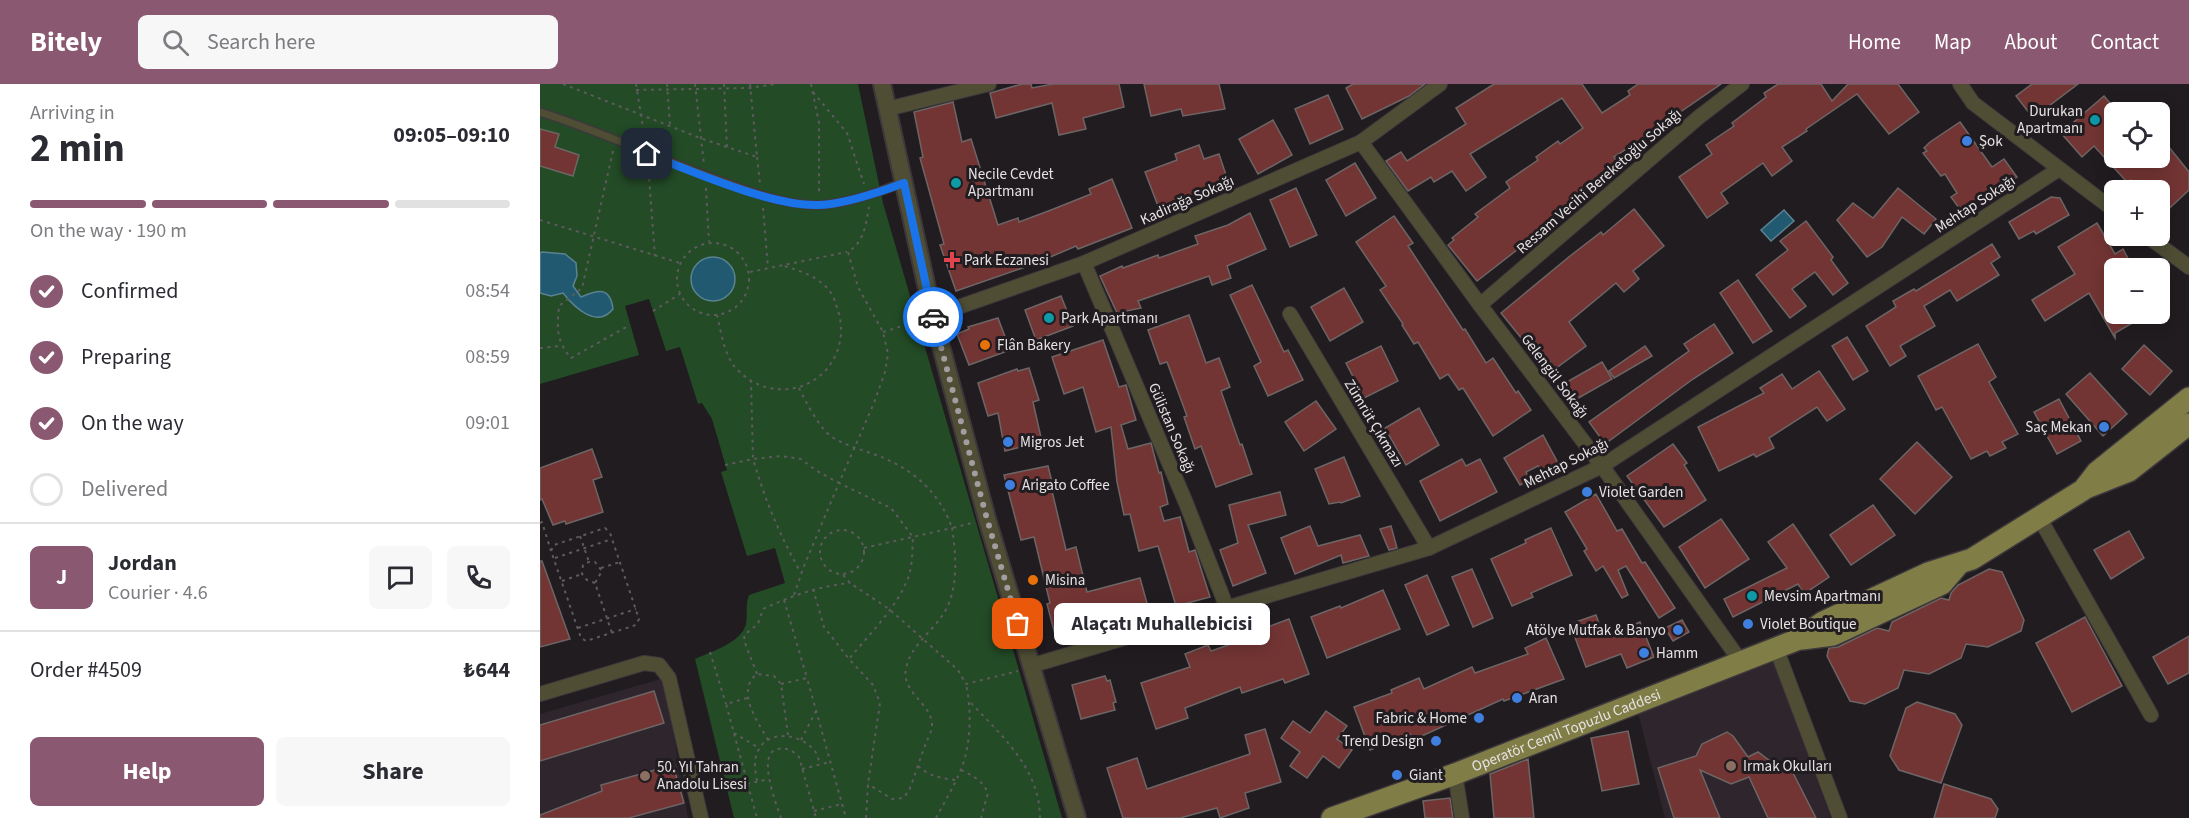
<!DOCTYPE html>
<html lang="en">
<head>
<meta charset="utf-8">
<style>
  body { margin:0; font-family:"Source Sans 3",sans-serif; background:#f7f7f7; color:#2b2b33; height:100vh; display:flex; flex-direction:column; font-size:22px; white-space:nowrap }
  * { box-sizing:border-box; margin:0 }
  p { font-size:20px; color:#7c7c81 }
  .icon { flex:none; width:33px; height:33px; fill:none; stroke:currentColor; stroke-width:2; stroke-linecap:round; stroke-linejoin:round }
  .map { position:relative; flex:1; overflow:hidden }
  .side { display:flex; flex-direction:column; background:#fff; width:540px }
  .side>* { flex:none }
  .controls { position:absolute; left:1564px; top:18px; display:grid; gap:12px }
  .controls a { display:grid; place-items:center; width:66px; height:66px; border-radius:9px; background:#fff; box-shadow:0 3px 15px #0003; font-size:30px }
  .pin { position:absolute; display:grid; place-items:center; width:51px; height:51px; color:#fff; margin:-26px; border-radius:12px; box-shadow:0 3px 9px #0006 }
  .courier { position:absolute; display:grid; place-items:center; width:60px; height:60px; margin:-30px; border:4px solid #1a73e8; border-radius:50%; background:#fff; color:#222; box-shadow:0 2px 8px #0007 }
  .bubble { position:absolute; height:42px; border-radius:9px; background:#fff; box-shadow:0 3px 15px #0003; font-size:20px; font-weight:700; line-height:42px; text-align:center }
  .summary em { font-style:normal; font-weight:700 }
  .summary div { display:flex; flex-direction:column-reverse }
  .summary { display:flex; align-items:center; justify-content:space-between; height:102px; padding:0 30px }
  h1 { font-size:39px; font-weight:700; line-height:45px }
  .bar { display:grid; grid-template-columns:repeat(4,1fr); gap:9px 6px; align-content:center; height:72px; padding:0 30px }
  .bar i { height:8px; border-radius:4px; background:#e1e1e2 }
  .bar .current { background:#8a5871 }
  .bar p { grid-column:span 4 }
  .line { display:flex; align-items:center; gap:15px; padding:0 30px; border-top:2px solid #e1e1e2 }
  .line div { flex:1 }
  .round { display:grid; place-items:center; flex:none; width:63px; height:63px; border-radius:9px; background:#f7f7f7 }
  ol { padding:0 30px; list-style:none }
  li { display:flex; align-items:center; gap:18px; height:66px }
  li p { margin-inline-start:auto }
  li .icon { padding:6px; border-radius:50%; background:#8a5871; color:#fff; stroke-width:4 }
  li:last-child { color:#7c7c81 }
  li i { width:33px; height:33px; border:3px solid #e1e1e2; border-radius:50% }
  .primary-button { display:flex; gap:12px; margin-top:auto; padding:12px 30px }
  .primary-button a { flex:1; height:69px; border-radius:9px; background:#8a5871; color:#fff; font-size:24px; font-weight:700; line-height:69px; text-align:center }
  .primary-button a+a { background:#f7f7f7; color:#2b2b33 }
  header { display:flex; align-items:center; gap:36px; box-sizing:border-box; height:84px; padding:0 30px; background:#8a5871; color:#fff }
  header strong { font-size:28px }
  nav { display:flex; gap:33px; margin-inline-start:auto; font-size:21px }
  .search { width:420px; height:54px; background:#f7f7f7; display:flex; align-items:center; gap:15px; box-sizing:border-box; padding:0 21px; border-radius:9px; color:#7c7c81; font-size:22px }
  main { display:flex; flex:1; min-height:0 }
  .map>svg:first-child { display:block }
  .built { fill:#2e252d }
  .green { fill:#234b26 }
  .water { fill:#205970; stroke:#5b8293; stroke-width:1.5 }
  .building { fill:#733534; stroke:#6d6565; stroke-width:1.5 }
  .lines { fill:none; stroke-linecap:round; stroke-linejoin:round }
  .service-casing { stroke:#3d383c; stroke-width:10 }
  .minor-casing { stroke:#3d383c; stroke-width:16 }
  .tertiary-casing { stroke:#3d383c; stroke-width:20 }
  .primary-casing { stroke:#3d383c; stroke-width:24 }
  .path { stroke:#5e5a5d; stroke-width:2; stroke-dasharray:3 4.5; stroke-linecap:butt }
  .service { stroke:#4f4e35; stroke-width:7 }
  .minor { stroke:#4f4e35; stroke-width:14 }
  .tertiary { stroke:#4f4e35; stroke-width:16 }
  .primary { stroke:#807d47; stroke-width:21 }
  .done { stroke:#a19da0; stroke-width:6; stroke-dasharray:0 10.8 }
  .route { stroke:#1a73e8; stroke-width:8 }
  .culture-dot { fill:#0f9aa8; stroke:#211c20; stroke-width:2 }
  .shop-dot { fill:#3f7fe0; stroke:#211c20; stroke-width:2 }
  .health-dot { fill:#e0444e; stroke:#211c20; stroke-width:2 }
  .food-dot { fill:#e8710a; stroke:#211c20; stroke-width:2 }
  .education-dot { fill:#8d6e63; stroke:#211c20; stroke-width:2 }
  .labels { text-anchor:middle; stroke-width:6; stroke-linejoin:round; paint-order:stroke }
  .poi-label { font-size:15px; fill:#e6e3e5; stroke:#211c20; text-anchor:start }
  .street-label { font-size:15px; fill:#e6e3e5; stroke:#211c20 }
</style>
</head>
<body>
<header>
<strong>Bitely</strong>
<div class="search"><svg class="icon" aria-label="search" viewBox="0 0 24 24"><circle cx="10" cy="10" r="6"/><path d="M15 15l6 6"/></svg>Search here</div>
<nav><a>Home</a><a>Map</a><a>About</a><a>Contact</a></nav>
</header>
<main>
<section class="side">
<div class="summary"><div><h1>2 min</h1><p>Arriving in</p></div><em>09:05–09:10</em></div>
<div class="bar"><i class="current"></i><i class="current"></i><i class="current"></i><i></i><p>On the way · 190 m</p></div>
<ol>
<li><svg class="icon" aria-label="check" viewBox="0 0 24 24"><path d="M5 12l5 5 9-10"/></svg>Confirmed<p>08:54</p></li>
<li><svg class="icon" aria-label="check" viewBox="0 0 24 24"><path d="M5 12l5 5 9-10"/></svg>Preparing<p>08:59</p></li>
<li><svg class="icon" aria-label="check" viewBox="0 0 24 24"><path d="M5 12l5 5 9-10"/></svg>On the way<p>09:01</p></li>
<li><i></i>Delivered</li>
</ol>
<div class="line" style="height:108px"><b class="round" style="background:#8a5871;color:#fff">J</b><div><b>Jordan</b><p>Courier · 4.6</p></div><a class="round"><svg class="icon" aria-label="chat" viewBox="0 0 24 24"><path d="M4 5h16v11H9l-5 4z"/></svg></a><a class="round"><svg class="icon" aria-label="phone" viewBox="0 0 24 24"><path d="M5 4h4l2 5-3 2q2 4 5 5l2-3 5 2v4C11 20 4 13 5 4z"/></svg></a></div>
<div class="line" style="height:78px"><div>Order #4509</div><b>₺644</b></div>
<div class="primary-button"><a>Help</a><a>Share</a></div>
</section>
<div class="map">
<svg width="1649" height="734" viewBox="0 0 1649 734">
  <rect width="100%" height="100%" fill="#211c20"/>
  <g class="built">
    <polygon points="1233,577 1291,734 1125,734 1098,629"/>
    <polygon points="124,594 148,734 0,734 0,630"/>
  </g>
  <path class="green" d="M0 0H318L343 119 522 734H194L155 575C172 567 201 559 206 540 208 530 205 521 209 511L245 499 235 464 207 472 181 388 187 386 172 335 162 319 158 320 140 263 126 267 109 215 85 222 99 271 0 300Z"/>
  <g class="water">
    <polygon points="1244,126 1254,137 1231,157 1221,146"/>
    <path d="M2 168 25 170 36 179 37 192 33 202 41 213C58 206 70 202 73 225 57 245 35 224 23 209L11 212 0 209V169Z"/>
    <circle cx="173" cy="195" r="22"/>
  </g>
  <g class="building">
    <polygon points="482,0 491,0 492,4 513,0 579,0 584,23 543,34 546,45 519,51 512,19 456,34 450,9"/>
    <polygon points="604,0 679,0 685,25 643,32 641,25 611,32"/>
    <polygon points="813,0 885,0 869,12 822,35 806,4"/>
    <polygon points="954,0 1042,0 1062,29 1090,11 1088,7 1098,0 1181,0 1139,29 1141,31 1117,48 1115,46 1074,73 1079,80 1048,101 1050,104 1018,126 1020,130 989,153 991,155 937,197 908,161 914,156 912,154 938,133 935,130 970,104 966,98 998,76 996,73 1018,57 1020,60 1043,44 1022,14 930,70 946,93 926,107 912,87 894,98 891,93 868,107 846,77 861,68 867,77 926,40 916,24"/>
    <polygon points="1238,0 1281,0 1292,17 1308,0 1358,0 1379,28 1349,50 1317,10 1266,45 1267,47 1242,63 1252,77 1232,92 1223,79 1181,109 1188,119 1167,134 1139,93 1172,70 1166,61 1194,42 1192,39 1226,13 1224,9"/>
    <polygon points="1492,0 1538,0 1493,34 1476,12"/>
    <polygon points="788,11 803,45 770,60 755,25"/>
    <polygon points="1564,12 1575,25 1575,74 1620,74 1620,52 1649,88 1649,106 1620,133 1620,106 1598,106 1591,96 1587,98 1554,62 1542,73 1521,49"/>
    <polygon points="413,18 422,58 431,55 458,141 478,134 479,138 511,126 551,110 549,105 572,95 592,144 538,165 536,162 494,180 416,207 400,161 404,160 380,74 383,73 374,28"/>
    <polygon points="733,36 752,71 718,90 699,55"/>
    <polygon points="1420,38 1452,83 1464,75 1477,93 1424,131 1411,113 1417,109 1405,90 1401,92 1383,69 1387,67 1384,64 1390,58"/>
    <polygon points="0,45 19,50 15,63 39,71 33,92 0,82"/>
    <polygon points="659,61 664,75 679,70 688,97 674,102 677,109 620,127 605,88 637,76 635,70"/>
    <polygon points="815,79 836,114 806,132 786,96"/>
    <polygon points="756,104 777,151 750,163 730,116"/>
    <polygon points="1358,104 1396,135 1384,150 1362,133 1342,163 1327,173 1297,136 1313,119 1333,134"/>
    <polygon points="1511,113 1520,114 1529,131 1496,150 1494,147 1479,155 1469,138"/>
    <polygon points="1094,125 1124,162 1093,187 1099,195 1084,208 1076,199 1029,238 1046,262 1015,285 989,249 982,255 961,229 1030,172 1061,148 1063,151"/>
    <polygon points="710,129 726,165 687,182 691,194 672,201 669,192 598,217 601,224 577,229 560,192 582,182 583,184 618,171 619,174 658,160 655,152 688,141"/>
    <polygon points="854,132 873,159 868,162 923,246 925,245 946,279 953,274 976,309 978,307 991,326 953,352 923,304 919,306 908,290 900,295 878,258 874,260 862,241 863,240 840,206 846,202 816,158"/>
    <polygon points="1266,137 1293,173 1291,176 1308,199 1293,211 1275,188 1252,205 1266,222 1250,234 1216,191 1248,166 1240,157"/>
    <polygon points="1557,139 1575,170 1583,165 1593,184 1575,184 1575,230 1608,230 1575,249 1575,254 1549,209 1505,237 1492,216 1535,190 1518,163"/>
    <polygon points="1452,160 1460,173 1451,179 1459,191 1417,217 1410,206 1384,222 1395,242 1360,262 1366,272 1350,282 1326,242 1356,223 1353,217 1374,205 1376,207"/>
    <polygon points="1198,196 1232,247 1213,259 1180,209"/>
    <polygon points="712,201 744,268 748,266 763,296 728,312 714,282 721,278 690,211"/>
    <polygon points="804,204 823,238 790,257 771,223"/>
    <polygon points="521,212 533,242 496,256 485,226"/>
    <polygon points="649,231 666,279 679,274 690,303 681,307 700,361 702,360 712,390 676,403 661,362 655,365 644,333 647,332 627,278 620,280 608,246"/>
    <polygon points="458,234 470,266 429,281 417,250 429,245 428,243"/>
    <polygon points="1174,240 1193,269 1153,295 1065,360 1049,338 1149,267 1144,260"/>
    <polygon points="1307,253 1328,287 1313,296 1292,262"/>
    <polygon points="563,256 579,303 586,301 596,336 581,341 588,365 611,359 619,389 621,388 628,420 620,423 624,437 640,433 649,468 655,466 670,513 636,522 618,462 599,467 590,430 584,431 577,398 571,343 556,348 543,303 524,310 512,273"/>
    <polygon points="1438,260 1456,293 1449,298 1478,350 1462,358 1466,364 1450,372 1447,367 1431,375 1402,323 1396,326 1378,292"/>
    <polygon points="1604,261 1632,287 1610,311 1582,285"/>
    <polygon points="841,262 858,297 824,314 806,279"/>
    <polygon points="1105,262 1112,272 1074,294 1069,287"/>
    <polygon points="1062,278 1072,295 1035,316 1025,299"/>
    <polygon points="489,284 499,316 493,318 502,358 465,367 458,329 448,332 438,299 477,285 478,287"/>
    <polygon points="1279,287 1305,325 1287,337 1277,323 1229,354 1234,364 1216,373 1214,370 1179,387 1158,343 1224,309 1220,304 1242,290 1252,305"/>
    <polygon points="1550,289 1587,330 1563,352 1526,310"/>
    <polygon points="1519,315 1541,357 1517,370 1494,328"/>
    <polygon points="776,317 796,345 764,367 745,338"/>
    <polygon points="879,324 899,361 866,381 845,344"/>
    <polygon points="1003,351 1018,379 1002,388 998,382 986,388 990,396 980,401 964,374"/>
    <polygon points="1377,358 1412,393 1375,430 1340,395"/>
    <polygon points="1133,360 1147,379 1144,381 1166,416 1124,443 1087,392"/>
    <polygon points="52,365 62,393 53,396 63,428 26,440 25,437 13,441 2,415 0,416 0,384"/>
    <polygon points="804,373 820,412 801,419 800,418 789,420 775,385"/>
    <polygon points="922,375 926,382 940,375 957,408 900,437 880,397"/>
    <polygon points="508,382 514,406 512,407 526,466 536,463 547,508 600,494 610,530 517,558 507,520 510,519 494,453 481,456 464,391"/>
    <polygon points="740,408 746,431 708,441 726,489 693,502 680,466 698,459 689,421"/>
    <polygon points="1056,410 1077,447 1082,445 1102,479 1105,478 1135,524 1119,534 1086,482 1078,486 1088,511 1082,514 1063,482 1056,487 1044,467 1047,465 1025,428"/>
    <polygon points="1333,421 1355,451 1311,481 1290,451"/>
    <polygon points="1181,435 1209,475 1165,504 1139,463"/>
    <polygon points="1253,440 1289,493 1264,510 1258,500 1193,533 1184,515 1247,484 1228,458"/>
    <polygon points="770,442 778,462 820,451 829,472 803,479 801,471 755,490 741,454"/>
    <polygon points="851,442 857,464 849,466 840,445"/>
    <polygon points="1011,444 1032,491 991,509 993,513 972,522 951,475 986,459 985,456"/>
    <polygon points="1589,447 1604,474 1571,495 1554,466"/>
    <polygon points="0,477 2,477 30,555 0,563"/>
    <polygon points="932,485 953,534 933,543 912,493"/>
    <polygon points="1449,485 1462,488 1484,536 1481,547 1448,563 1426,560 1421,574 1389,590 1364,586 1358,604 1325,620 1310,617 1287,572 1289,564 1298,563 1337,544 1349,547 1352,538 1401,514 1409,516 1411,509 1418,501"/>
    <polygon points="887,491 909,541 887,551 865,501"/>
    <polygon points="843,506 860,545 787,574 771,533 800,522 801,524"/>
    <polygon points="1056,531 1064,553 1100,538 1114,573 1087,584 1081,570 1046,583 1030,540"/>
    <polygon points="1545,533 1582,602 1532,628 1496,559"/>
    <polygon points="749,535 769,590 745,599 743,595 702,609 700,603 645,624 648,634 616,645 601,599 650,583 645,570 668,561 671,567 726,548 725,544"/>
    <polygon points="1142,536 1149,548 1133,557 1125,544"/>
    <polygon points="1649,552 1649,589 1628,600 1613,573"/>
    <polygon points="1006,554 1024,595 964,617 963,615 873,656 870,650 830,666 814,623 852,609 851,606 879,594 884,605 932,583 935,589 988,570 985,564"/>
    <polygon points="565,592 567,597 570,596 574,611 576,618 573,619 575,626 541,635 532,601"/>
    <polygon points="114,607 124,639 0,677 0,641"/>
    <polygon points="1377,618 1415,630 1422,641 1401,699 1359,686 1350,672 1366,624"/>
    <polygon points="786,627 807,642 797,655 812,666 799,684 783,672 767,694 750,682 760,668 741,654 753,637 770,649"/>
    <polygon points="725,645 741,698 705,709 709,724 680,734 677,724 640,734 583,734 567,684 597,674 607,705 710,670 705,651"/>
    <polygon points="1088,647 1099,700 1062,707 1051,654"/>
    <polygon points="1187,648 1193,652 1208,673 1218,668 1242,686 1252,687 1276,734 1228,734 1209,693 1191,700 1160,686 1180,734 1134,734 1118,684 1156,672 1162,660"/>
    <polygon points="988,675 994,734 954,734 950,690"/>
    <polygon points="133,681 144,719 89,734 0,734 0,731 62,707 61,701"/>
    <polygon points="1404,700 1451,715 1458,725 1455,734 1394,734"/>
    <polygon points="910,714 913,734 885,734 883,717"/>
  </g>
  <g class="lines">
    <defs>
      <path id="service" d="M0 28C64 48 125 78 189 100 217 110 247 121 278 121 301 121 340 108 362 99"/>
      <g id="minor">
        <polyline points="1420,0 1433,19 1575,127"/>
        <polyline points="347,25 449,0"/>
        <polyline points="821,58 940,221 1062,382 1201,578"/>
        <polyline points="1607,152 1649,183"/>
        <polyline points="544,179 646,419 687,524"/>
        <polyline points="940,221 1159,33 1202,0"/>
        <polyline points="750,230 889,464"/>
        <polyline points="393,232 544,179 821,58 900,0"/>
        <polyline points="1499,433 1611,631"/>
        <polyline points="1236,564 1300,734"/>
        <polyline points="490,582 889,464 1062,382 1519,85"/>
        <polyline points="0,610 104,579 119,581 129,594 161,734"/>
        <polyline points="915,690 922,734"/>
      </g>
      <polyline id="tertiary" points="342,0 393,232 447,435 537,734"/>
      <g id="primary">
        <polyline points="1546,404 1589,387 1649,340"/>
        <polyline points="1262,555 1293,551 1402,500 1419,480"/>
        <path id="s1" d="M792 734 915 690 1259 555 1283 538 1388 489 1432 475 1543 406 1557 388 1649 314"/>
      </g>
    </defs>
    <use href="#service" class="service-casing"/>
    <use href="#minor" class="minor-casing"/>
    <use href="#tertiary" class="tertiary-casing"/>
    <use href="#primary" class="primary-casing"/>
    <g class="path">
      <polyline points="23,0 160,54 217,73 210,0"/>
      <polyline points="96,0 105,56"/>
      <polyline points="127,0 130,41"/>
      <polyline points="155,0 164,81"/>
      <polyline points="184,0 187,64"/>
      <polyline points="271,0 279,39 279,110"/>
      <polyline points="96,6 210,4 236,0"/>
      <polyline points="273,8 307,49 324,100"/>
      <path d="M73 67 42 204 19 222C17 245 16 256 31 274L90 241"/>
      <polyline points="217,73 220,100"/>
      <polyline points="108,80 115,172"/>
      <polyline points="166,104 169,158"/>
      <polyline points="223,124 228,184"/>
      <polyline points="0,136 140,179"/>
      <circle cx="173" cy="195" r="36"/>
      <polyline points="210,188 307,168"/>
      <polyline points="113,227 140,210"/>
      <path d="M177 231C181 247 183 265 192 279 200 291 215 301 229 304 278 314 315 267 296 221 295 217 293 212 291 209 280 193 261 187 244 182"/>
      <polyline points="343,248 378,237"/>
      <polyline points="0,264 21,262"/>
      <path d="M259 304C265 317 280 345 292 353 308 363 327 367 344 374 376 388 400 410 412 444L432 439"/>
      <polyline points="185,381 213,375 211,297"/>
      <polyline points="0,439 2,438 11,467"/>
      <polygon points="65,444 70,449 99,535 96,541 46,557 41,554 11,467 14,461"/>
      <circle cx="302" cy="468" r="22"/>
      <polyline points="40,452 49,478"/>
      <path d="M324 464 412 444C416 470 419 505 404 529 392 548 370 562 366 585 361 609 393 620 392 642 392 647 388 654 386 659 380 675 375 691 369 707L363 714 352 715 328 700"/>
      <polyline points="15,474 72,455"/>
      <polyline points="61,484 80,478"/>
      <polyline points="303,491 310,499 349,525 418,586 426,600 478,587"/>
      <polyline points="22,497 42,490"/>
      <polyline points="55,499 47,496 42,490 43,481 49,478 55,478 62,487 55,499 72,549"/>
      <polyline points="273,505 284,543 309,575"/>
      <path d="M254 511 264 482 299 399 277 387 261 375 241 372 213 375C225 416 240 452 261 489"/>
      <polyline points="244,516 267,594"/>
      <polyline points="38,544 96,525"/>
      <polyline points="170,568 186,620"/>
      <path d="M217 590 205 559 204 551 218 540 223 525C251 512 279 502 310 499"/>
      <polyline points="241,600 267,594 306,734"/>
      <polyline points="207,614 186,620 217,734"/>
      <path d="M431 619C462 652 500 685 500 734"/>
      <polyline points="194,649 219,664"/>
      <path d="M228 656C218 638 195 607 217 590L234 592 241 600 248 651"/>
      <polyline points="261,656 276,627"/>
      <path d="M378 682C390 693 401 694 416 696"/>
      <polyline points="262,685 290,678"/>
      <path d="M421 686C433 692 442 696 448 709L441 734"/>
      <path d="M217 697C215 687 213 674 219 665 229 646 259 650 272 664 277 668 278 674 280 680"/>
      <polyline points="207,700 229,695"/>
      <polyline points="274,727 302,720"/>
      <path d="M241 734C236 719 216 669 238 665 247 663 253 667 259 673L276 734"/>
      <path d="M326 734 328 700 340 619 333 601 309 575C327 553 355 525 366 499 373 485 372 468 373 453L351 424 299 399 334 319 345 288 348 270 343 248 318 203 308 168C324 158 326 141 329 123"/>
      <path d="M396 734C404 719 413 704 420 688 431 663 432 627 426 600"/>
    </g>
    <use href="#service" class="service"/>
    <use href="#minor" class="minor"/>
    <use href="#tertiary" class="tertiary"/>
    <use href="#primary" class="primary"/>
  </g>
  <g class="lines">
    <polyline class="done" points="393,233 447,435 478,540"/>
    <path class="route" d="M107 70C152 87 232 123 279 121 305 120 340 108 364 99L393 233"/>
  </g>
  <g class="culture-dot">
    <circle cx="1555" cy="36" r="6"/>
    <circle cx="416" cy="99" r="6"/>
    <circle cx="509" cy="234" r="6"/>
    <circle cx="1212" cy="512" r="6"/>
  </g>
  <g class="shop-dot">
    <circle cx="1427" cy="57" r="6"/>
    <circle cx="1564" cy="343" r="6"/>
    <circle cx="468" cy="358" r="6"/>
    <circle cx="470" cy="401" r="6"/>
    <circle cx="1047" cy="408" r="6"/>
    <circle cx="1208" cy="540" r="6"/>
    <circle cx="1138" cy="546" r="6"/>
    <circle cx="1104" cy="569" r="6"/>
    <circle cx="977" cy="614" r="6"/>
    <circle cx="939" cy="634" r="6"/>
    <circle cx="896" cy="657" r="6"/>
    <circle cx="857" cy="691" r="6"/>
  </g>
  <path class="health-dot" d="M409 167h6v6h6v6h-6v6h-6v-6h-6v-6h6z"/>
  <g class="food-dot">
    <circle cx="445" cy="261" r="6"/>
    <circle cx="493" cy="496" r="6"/>
  </g>
  <g class="education-dot">
    <circle cx="1191" cy="682" r="6"/>
    <circle cx="105" cy="692" r="6"/>
  </g>
  <g class="labels">
    <g class="poi-label">
      <text x="1543" y="32" text-anchor="end">Durukan<tspan x="1543" dy="17">Apartmanı</tspan></text>
      <text x="1439" y="62">Şok</text>
      <text x="428" y="95">Necile Cevdet<tspan x="428" dy="17">Apartmanı</tspan></text>
      <text x="424" y="181">Park Eczanesi</text>
      <text x="521" y="239">Park Apartmanı</text>
      <text x="457" y="266">Flân Bakery</text>
      <text x="1552" y="348" text-anchor="end">Saç Mekan</text>
      <text x="480" y="363">Migros Jet</text>
      <text x="482" y="406">Arigato Coffee</text>
      <text x="1059" y="413">Violet Garden</text>
      <text x="505" y="501">Misina</text>
      <text x="1224" y="517">Mevsim Apartmanı</text>
      <text x="1220" y="545">Violet Boutique</text>
      <text x="1126" y="551" text-anchor="end">Atölye Mutfak &amp; Banyo</text>
      <text x="1116" y="574">Hamm</text>
      <text x="989" y="619">Aran</text>
      <text x="927" y="639" text-anchor="end">Fabric &amp; Home</text>
      <text x="884" y="662" text-anchor="end">Trend Design</text>
      <text x="1203" y="687">Irmak Okulları</text>
      <text x="117" y="688">50. Yıl Tahran<tspan x="117" dy="17">Anadolu Lisesi</tspan></text>
      <text x="869" y="696">Giant</text>
    </g>
    <g class="street-label">
      <text transform="translate(1059 97) rotate(-41)" y="5">Ressam Vecihi Bereketoğlu Sokağı</text>
      <text transform="translate(647 116) rotate(-24)" y="5">Kadirağa Sokağı</text>
      <text transform="translate(1435 120) rotate(-33)" y="5">Mehtap Sokağı</text>
      <text transform="translate(1015 292) rotate(53)" y="5">Gelengül Sokağı</text>
      <text transform="translate(834 339) rotate(59)" y="5">Zümrüt Çıkmazı</text>
      <text transform="translate(632 344) rotate(67)" y="5">Gülistan Sokağı</text>
      <text transform="translate(1026 379) rotate(-27)" y="5">Mehtap Sokağı</text>
      <text dy="5" stroke="none"><textPath href="#s1" startOffset="250">Operatör Cemil Topuzlu Caddesi</textPath></text>
    </g>
  </g>
</svg>
<div class="controls">
<a><svg class="icon" aria-label="locate" viewBox="0 0 24 24"><circle cx="12" cy="12" r="6"/><path d="M12 2v4M12 18v4M2 12h4M18 12h4"/></svg></a>
<a>+</a>
<a>−</a>
</div>
<div class="pin" style="left:478px;top:540px;background:#ea580c"><svg class="icon" aria-label="bag" viewBox="0 0 24 24"><path d="M5 8h14l-1 12H6zM9 8a3 3 0 0 1 6 0"/></svg></div>
<div class="pin" style="left:107px;top:70px;background:#1f2937"><svg class="icon" aria-label="home" viewBox="0 0 24 24"><path d="M3 11l9-7 9 7M6 9v11h12V9"/></svg></div>
<div class="courier" style="left:393px;top:233px"><svg class="icon" aria-label="car" viewBox="0 0 24 24"><path d="M5 17H2v-5l4-1 3-4h7l3 4 3 1v5h-3M9 17h6M6 11h13"/><circle cx="7" cy="17" r="2"/><circle cx="17" cy="17" r="2"/></svg></div>
<div class="bubble" style="left:514px;top:519px;width:216px">Alaçatı Muhallebicisi</div>
</div>
</main>
</body>
</html>
